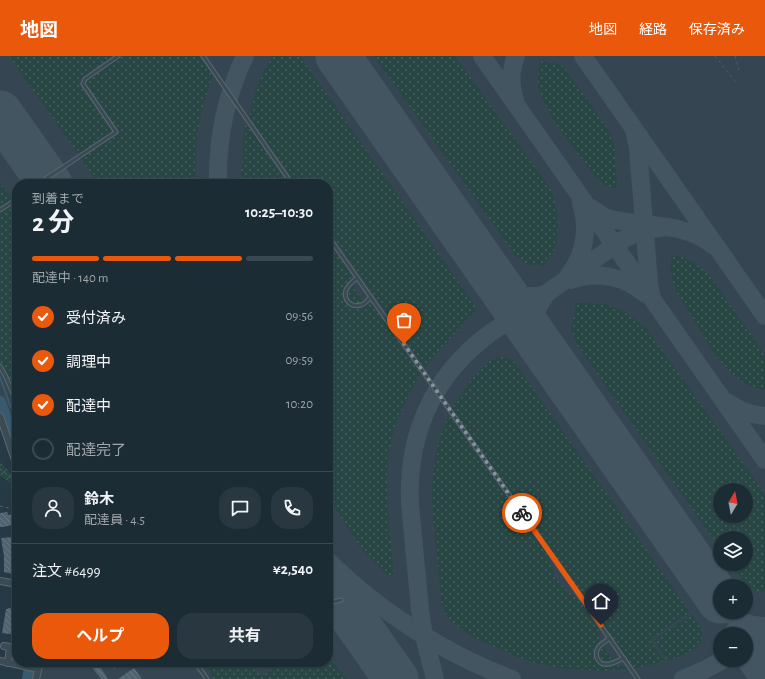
<!DOCTYPE html>
<html lang="ja">
<head>
<meta charset="utf-8">
<style>
  body { margin:0; font-family:"Alegreya Sans","Noto Sans JP",sans-serif; background:#293840; color:#f1f3f6; height:100vh; display:flex; flex-direction:column; font-size:15px; white-space:nowrap }
  * { box-sizing:border-box; margin:0 }
  p { font-size:13px; color:#a0a7ac }
  .icon { flex:none; width:22px; height:22px; fill:none; stroke:currentColor; stroke-width:2; stroke-linecap:round; stroke-linejoin:round }
  .map { position:relative; flex:1; overflow:hidden }
  .side { position:absolute; left:12px; top:123px; width:321px; height:488px; display:flex; flex-direction:column; background:#1c2c34; border-radius:16px; box-shadow:0 1px 3px #0004,0 0 0 1px #3a484f }
  .side>* { flex:none }
  .needle { width:26px; rotate:10deg }
  .controls { position:absolute; left:713px; top:427px; display:grid; gap:8px }
  .controls a { display:grid; place-items:center; width:40px; height:40px; border-radius:50%; background:#1c2c34; box-shadow:0 1px 3px #0004,0 0 0 1px #3a484f; font-size:20px }
  .pin { position:absolute; display:grid; place-items:center; width:34px; height:34px; color:#fff; margin:-41px -17px; border-radius:50% 50% 50% 0; rotate:-45deg; box-shadow:0 0 4px #0007 }
  .pin .icon { rotate:45deg }
  .courier { position:absolute; display:grid; place-items:center; width:40px; height:40px; margin:-20px; border:3px solid #ea580c; border-radius:50%; background:#fff; color:#222; box-shadow:0 1px 5px #0007 }
  .headline em { font-style:normal; font-weight:700 }
  .headline div { display:flex; flex-direction:column-reverse }
  .headline { display:flex; align-items:center; justify-content:space-between; height:68px; padding:0 20px }
  h1 { font-size:26px; font-weight:700; line-height:30px }
  .bar { display:grid; grid-template-columns:repeat(4,1fr); gap:6px 4px; align-content:center; height:48px; padding:0 20px }
  .bar i { height:5px; border-radius:3px; background:#3a484f }
  .bar .active { background:#ea580c }
  .bar p { grid-column:span 4 }
  .line { display:flex; align-items:center; gap:10px; padding:0 20px; border-top:1px solid #3a484f }
  .line div { flex:1 }
  .round { display:grid; place-items:center; flex:none; width:42px; height:42px; border-radius:16px; background:#293840 }
  ol { padding:0 20px; list-style:none }
  li { display:flex; align-items:center; gap:12px; height:44px }
  li p { margin-inline-start:auto }
  li .icon { padding:4px; border-radius:50%; background:#ea580c; color:#fff; stroke-width:4 }
  li:last-child { color:#a0a7ac }
  li i { width:22px; height:22px; border:2px solid #3a484f; border-radius:50% }
  .primary-button { display:flex; gap:8px; margin-top:auto; padding:8px 20px }
  .primary-button a { flex:1; height:46px; border-radius:16px; background:#ea580c; color:#fff; font-size:16px; font-weight:700; line-height:46px; text-align:center }
  .primary-button a+a { background:#293840; color:#f1f3f6 }
  header { display:flex; align-items:center; gap:24px; box-sizing:border-box; height:56px; padding:0 20px; background:#ea580c; color:#fff }
  header strong { font-size:19px }
  nav { display:flex; gap:22px; margin-inline-start:auto; font-size:14px }
  .map>svg:first-child { display:block }
  .airport { fill:#354652; fill-rule:evenodd }
  .grass { fill:url(#grass-dots); fill-rule:evenodd }
  .garden { fill:url(#garden-furrows) }
  .lines { fill:none; stroke-linecap:round; stroke-linejoin:round }
  .stream { stroke:#3a596c; stroke-width:2 }
  .river { stroke:#3a596c; stroke-width:12 }
  .taxiway { stroke:#425560; stroke-width:18 }
  .runway { stroke:#425560; stroke-width:45 }
  .building { fill:url(#building-back-hatch) }
  .lane-casing { stroke:#5a6872; stroke-width:5 }
  .street-casing { stroke:#5a6872; stroke-width:8 }
  .path { stroke:#496361; stroke-width:1; stroke-dasharray:3 3; stroke-linecap:butt }
  .lane { stroke:#3b4b54; stroke-width:3 }
  .street { stroke:#3b4b54; stroke-width:6 }
  .done { stroke:#86949e; stroke-width:4; stroke-dasharray:0 7.2 }
  .route { stroke:#ea580c; stroke-width:5 }
</style>
</head>
<body>
<header>
<strong>地図</strong>
<nav><a>地図</a><a>経路</a><a>保存済み</a></nav>
</header>
<div class="map">
<svg width="765" height="623" viewBox="0 0 765 623">
  <defs>
    <pattern id="grass-dots" width="8" height="8" patternUnits="userSpaceOnUse"><rect width="8" height="8" fill="#284643"/><path d="M2 2h.1M6 6h.1" fill="none" stroke="#455f5d" stroke-width="1.8" stroke-linecap="round"/></pattern>
    <pattern id="garden-furrows" width="10" height="10" patternUnits="userSpaceOnUse"><rect width="10" height="10" fill="#284643"/><path d="M-1 1l2-2M0 10L10 0M9 11l2-2" fill="none" stroke="#455f5d"/></pattern>
    <pattern id="building-back-hatch" width="6" height="6" patternUnits="userSpaceOnUse"><rect width="6" height="6" fill="#4f6470"/><path d="M-1 5l2 2M0 0l6 6M5-1l2 2" fill="none" stroke="#667983"/></pattern>
  </defs>
  <rect width="100%" height="100%" fill="#263a45"/>
  <path class="airport" d="M0 0H765V623H40L43 606H328V128H17V401L0 349ZM720 434H746V460H720ZM720 482H746V508H720ZM720 530H746V556H720ZM720 578H746V604H720Z"/>
  <g class="grass">
    <polygon points="9,0 114,0 78,26 112,74 111,77 80,99 78,98"/>
    <path d="M122 0H199L213 19C199 55 194 90 196 128H98L80 102 113 79 117 80 120 78 85 28 86 25Z"/>
    <polygon points="272,0 301,1 474,248 476,251 474,257 442,291 425,312 328,174 328,128 296,128 249,61 253,43 260,23"/>
    <path d="M374 0H455L551 133C557 152 562 175 554 194 552 199 547 205 544 210L527 208 515 199Z"/>
    <polygon points="544,5 558,8 564,11 606,70 610,77 614,88 617,129 616,132 610,132 605,129 593,118 556,69 542,42 538,30 538,15 540,6"/>
    <polygon points="246,67 289,128 241,128 243,84"/>
    <polygon points="0,127 12,144 0,152"/>
    <polygon points="14,147 17,152 17,339 0,307 0,157"/>
    <path d="M328 185 352 220C352 230 337 231 345 245 347 249 350 252 355 252 363 253 364 248 373 249L421 317C410 337 398 358 392 381 382 426 390 473 394 518L389 520 360 491 336 454 328 437Z"/>
    <path d="M676 199C690 204 700 209 710 220L758 288 765 302V334H758L750 330 741 325 726 312 712 294 676 235C674 228 667 206 673 200 673 200 675 200 676 199Z"/>
    <path d="M353 230 363 245C350 253 343 239 353 230Z"/>
    <path d="M576 247 605 248 623 255 646 272 759 429 765 439V536L758 535 745 529 731 508H746V482H720V493L577 289 571 273ZM720 434H746V460H720Z"/>
    <path d="M498 301 507 302 513 304 690 556 650 584 665 605 634 613 452 353C462 337 480 307 498 301Z"/>
    <path d="M449 359 548 498 554 520 563 531 580 545 600 574 599 587C595 590 594 593 594 598 595 604 599 611 606 611 615 610 621 606 628 613L603 615 582 614 557 612 532 606 512 599 471 580 451 565 446 558 442 549 433 460 432 434 434 408 437 393 442 376Z"/>
    <path d="M691 559H692C695 563 702 572 702 576 705 594 680 601 667 604L654 584Z"/>
    <polygon points="603,591 606,593 613,604 606,606 600,603 599,595"/>
    <path d="M328 598 346 623H214C210 617 207 613 209 606H255C253 612 257 618 263 619L274 612 275 606H328Z"/>
  </g>
  <polygon class="garden" points="0,406 13,420 16,420 17,424 17,433 0,419"/>
  <g class="lines">
    <polyline class="stream" points="0,321 10,349 17,362"/>
    <g class="river">
      <polyline points="0,346 17,395"/>
      <polyline points="28,623 31,606"/>
    </g>
    <g class="taxiway">
      <polyline points="482,0 765,404"/>
      <polyline points="583,0 765,260"/>
      <path d="M515 44C510 29 510 15 516 0"/>
      <polyline points="635,78 638,93 649,227 651,239"/>
      <path d="M218 128C217 83 226 40 245 0"/>
      <path d="M591 152 605 161 611 163C644 171 685 166 712 189"/>
      <path d="M569 219C585 198 589 172 581 147"/>
      <path d="M493 221C497 225 500 229 504 233 516 241 532 242 545 238"/>
      <path d="M571 224C597 215 623 220 644 237"/>
      <path d="M541 291C532 271 532 258 545 240"/>
      <path d="M727 346C739 355 751 359 765 360"/>
      <path d="M328 505C378 554 446 599 512 623"/>
      <polyline points="328,516 348,551 362,574"/>
      <path d="M728 556C738 566 751 570 765 570"/>
      <polyline points="746,589 765,576"/>
      <path d="M435 623 424 580 420 554 410 448C407 378 433 320 489 278L622 184C637 176 651 172 668 171"/>
      <polyline points="683,623 704,614 723,604"/>
    </g>
    <g class="runway">
      <polyline points="338,0 720,545"/>
      <polyline points="0,57 50,128"/>
      <polyline points="328,526 396,623"/>
      <polyline points="746,582 765,609"/>
    </g>
  </g>
  <g class="building">
    <polygon points="7,456 8,459 17,458 17,519 4,516 4,500 1,482 14,481 12,469 3,471 0,471 0,457"/>
    <polygon points="8,552 17,553 17,579 2,577 6,553 8,553"/>
    <polygon points="88,606 123,606 114,613 109,606 101,612 108,623 101,623"/>
    <polygon points="134,612 142,623 118,623"/>
  </g>
  <g class="lines">
    <defs>
      <g id="lane">
        <polyline points="203,0 292,128"/>
        <polyline points="38,128 116,76 83,28 85,23 118,0"/>
        <polyline points="0,154 17,143"/>
        <polyline points="328,180 638,623"/>
        <path d="M357 222C353 225 348 229 346 234 343 244 351 252 361 249 365 248 368 244 371 241"/>
        <polyline points="0,310 6,321 17,347"/>
        <polyline points="328,547 341,544"/>
        <path d="M610 582C606 585 600 588 598 592 593 601 600 610 609 608 615 607 619 604 624 602"/>
        <polyline points="195,606 207,623"/>
      </g>
      <g id="street">
        <polyline points="0,360 17,410"/>
        <polyline points="0,525 17,528"/>
        <polyline points="4,590 10,591 8,607"/>
        <polyline points="0,605 38,613"/>
        <polyline points="36,623 40,606"/>
      </g>
    </defs>
    <use href="#lane" class="lane-casing"/>
    <use href="#street" class="street-casing"/>
    <g class="path">
      <polyline points="715,0 737,28"/>
      <polyline points="735,0 739,14"/>
      <polyline points="0,413 17,426"/>
      <polyline points="0,450 17,454"/>
    </g>
    <use href="#lane" class="lane"/>
    <use href="#street" class="street"/>
  </g>
  <g class="lines">
    <polyline class="done" points="404,288 522,457"/>
    <polyline class="route" points="522,457 601,569"/>
  </g>
</svg>
<div class="controls">
<a><svg class="needle" viewBox="-14 -14 28 28"><path d="M0-13l5 13h-10z" fill="#e53935"/><path d="M0 13l5-13h-10z" fill="#a0a7ac"/></svg></a>
<a><svg class="icon" aria-label="layers" viewBox="0 0 24 24"><path d="M12 4l9 5-9 5-9-5zM3 14l9 5 9-5"/></svg></a>
<a>+</a>
<a>−</a>
</div>
<div class="pin" style="left:404px;top:288px;background:#ea580c"><svg class="icon" aria-label="bag" viewBox="0 0 24 24"><path d="M5 8h14l-1 12H6zM9 8a3 3 0 0 1 6 0"/></svg></div>
<div class="pin" style="left:601px;top:569px;background:#1f2937"><svg class="icon" aria-label="home" viewBox="0 0 24 24"><path d="M3 11l9-7 9 7M6 9v11h12V9"/></svg></div>
<div class="courier" style="left:522px;top:457px"><svg class="icon" aria-label="bike" viewBox="0 0 24 24"><circle cx="6" cy="16" r="4"/><circle cx="18" cy="16" r="4"/><path d="M6 16l4-8h5l3 8M10 8l3 8H6M13 5h3"/></svg></div>
<section class="side">
<div class="headline"><div><h1>2 分</h1><p>到着まで</p></div><em>10:25–10:30</em></div>
<div class="bar"><i class="active"></i><i class="active"></i><i class="active"></i><i></i><p>配達中 · 140 m</p></div>
<ol>
<li><svg class="icon" aria-label="check" viewBox="0 0 24 24"><path d="M5 12l5 5 9-10"/></svg>受付済み<p>09:56</p></li>
<li><svg class="icon" aria-label="check" viewBox="0 0 24 24"><path d="M5 12l5 5 9-10"/></svg>調理中<p>09:59</p></li>
<li><svg class="icon" aria-label="check" viewBox="0 0 24 24"><path d="M5 12l5 5 9-10"/></svg>配達中<p>10:20</p></li>
<li><i></i>配達完了</li>
</ol>
<div class="line" style="height:72px"><a class="round"><svg class="icon" aria-label="person" viewBox="0 0 24 24"><circle cx="12" cy="8" r="4"/><path d="M4 21q1-7 8-7t8 7"/></svg></a><div><b>鈴木</b><p>配達員 · 4.5</p></div><a class="round"><svg class="icon" aria-label="chat" viewBox="0 0 24 24"><path d="M4 5h16v11H9l-5 4z"/></svg></a><a class="round"><svg class="icon" aria-label="phone" viewBox="0 0 24 24"><path d="M5 4h4l2 5-3 2q2 4 5 5l2-3 5 2v4C11 20 4 13 5 4z"/></svg></a></div>
<div class="line" style="height:52px"><div>注文 #6499</div><b>¥2,540</b></div>
<div class="primary-button"><a>ヘルプ</a><a>共有</a></div>
</section>
</div>
</body>
</html>
